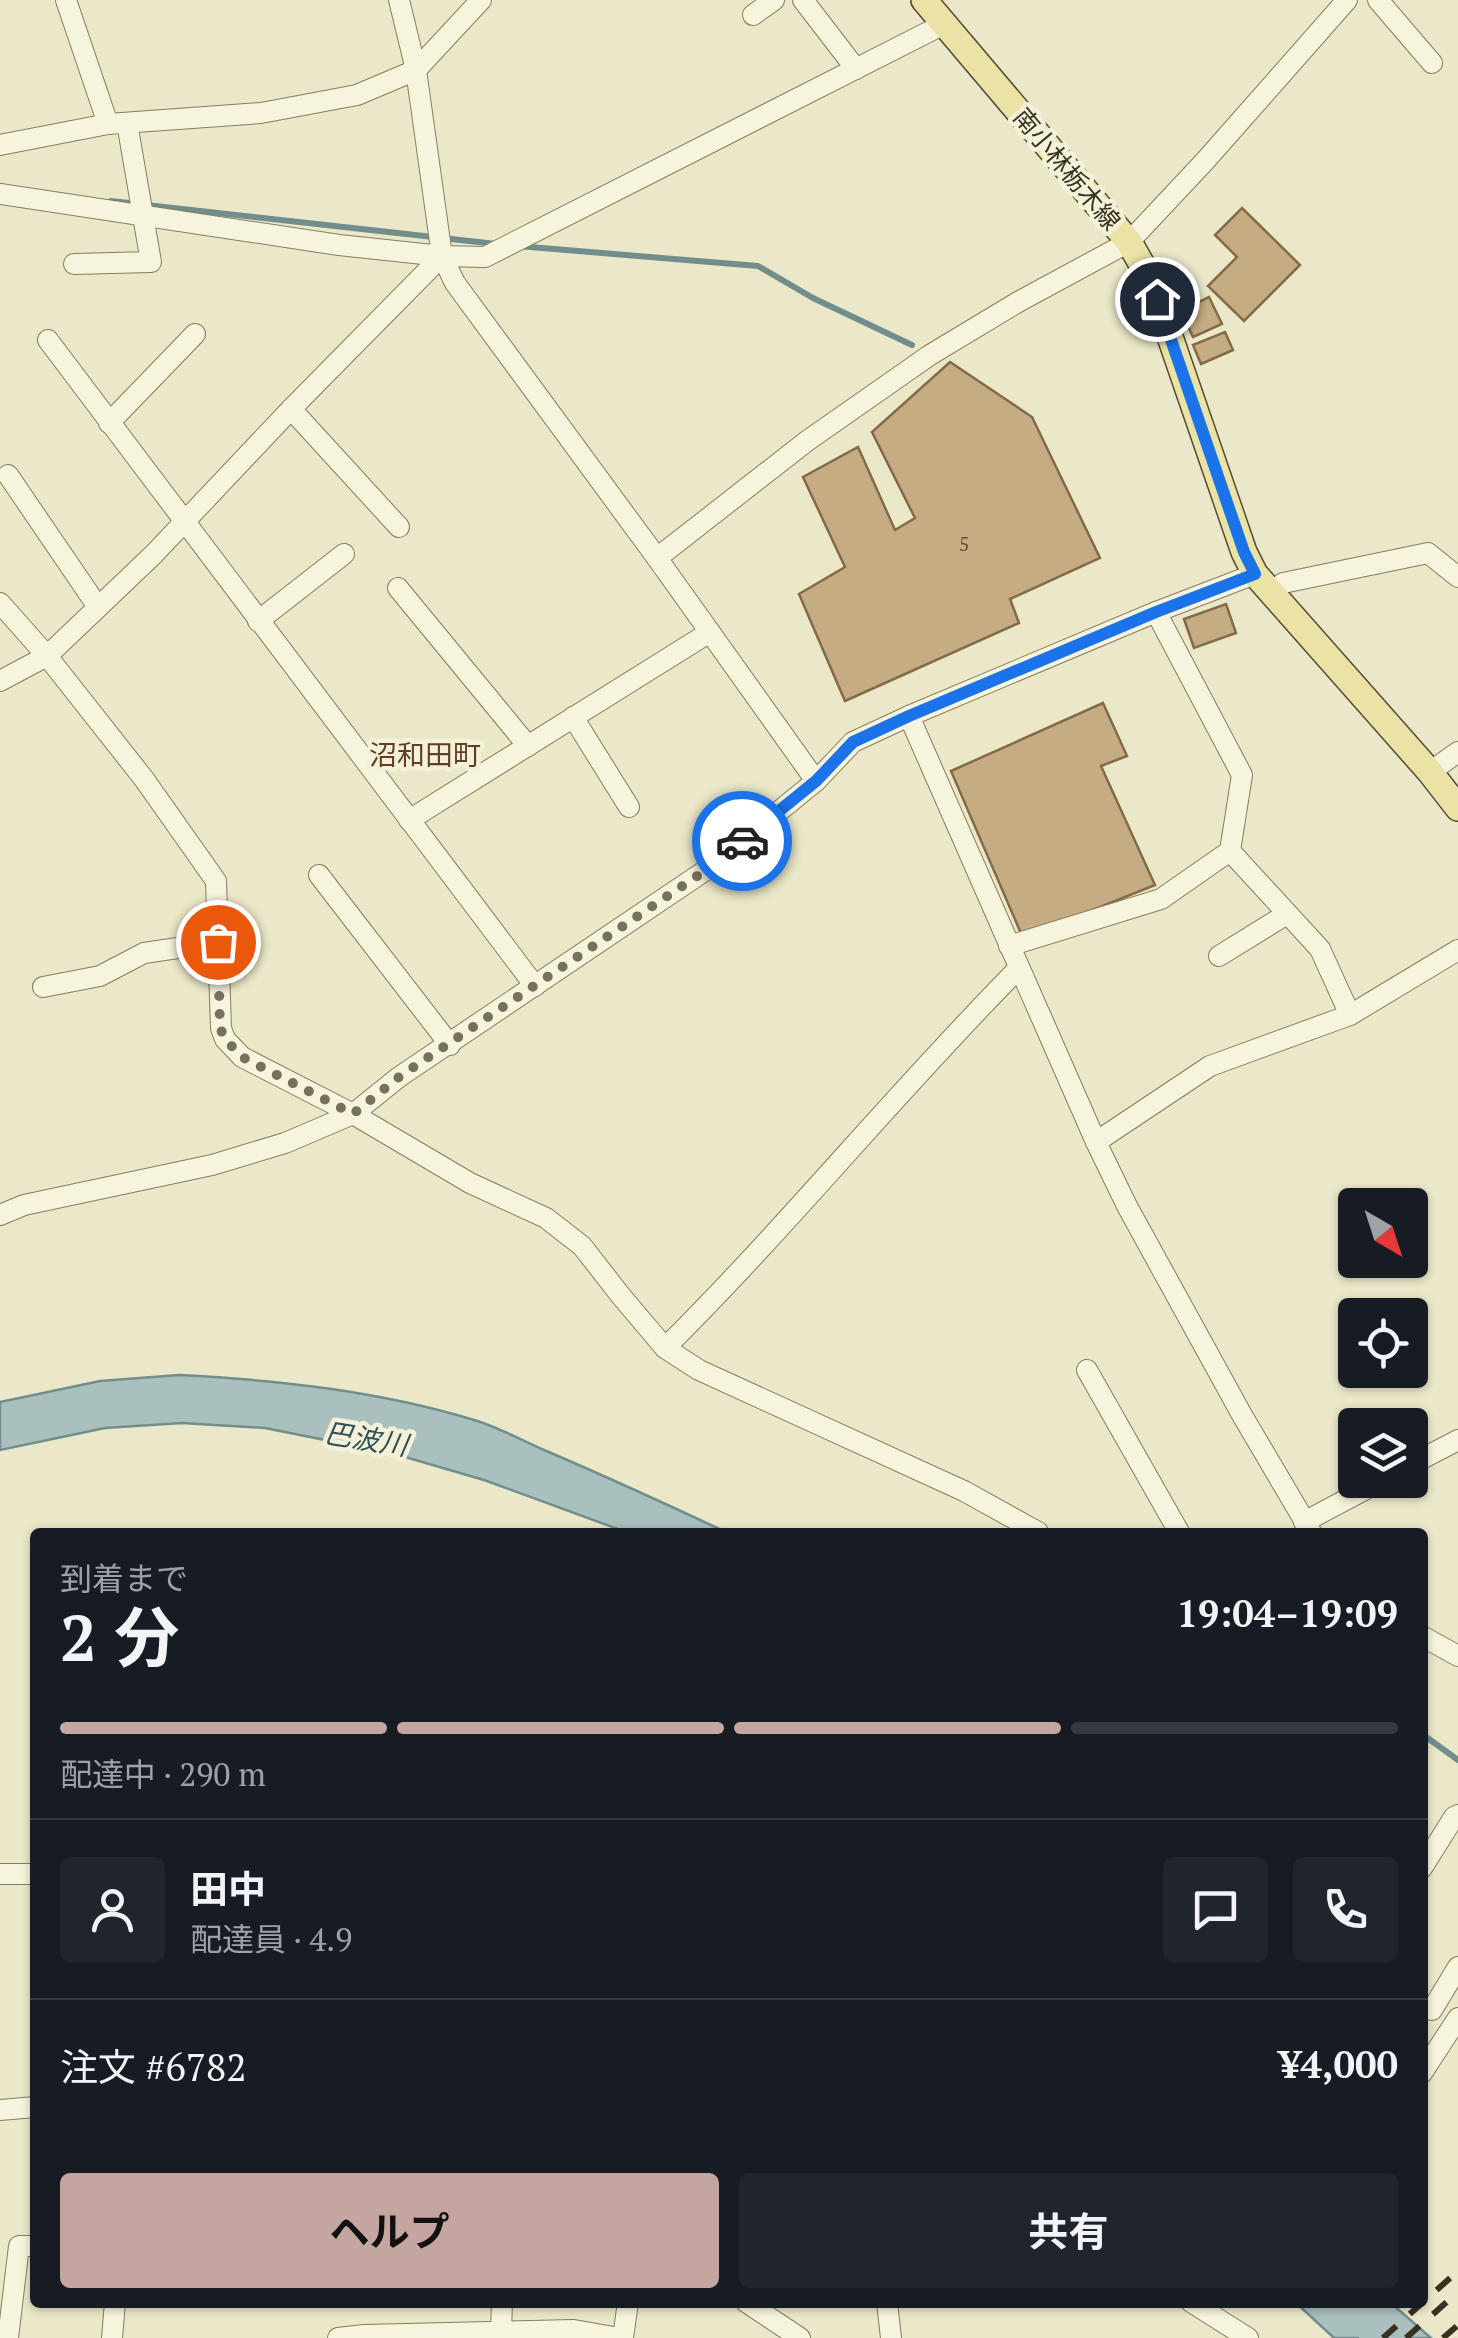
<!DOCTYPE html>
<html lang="ja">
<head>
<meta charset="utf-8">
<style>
  body { margin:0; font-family:"PT Serif","Noto Sans JP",serif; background:#20242c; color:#f1f3f6; height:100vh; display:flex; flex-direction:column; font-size:38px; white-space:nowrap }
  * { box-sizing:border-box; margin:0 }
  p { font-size:32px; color:#9ea1a6 }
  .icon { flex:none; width:55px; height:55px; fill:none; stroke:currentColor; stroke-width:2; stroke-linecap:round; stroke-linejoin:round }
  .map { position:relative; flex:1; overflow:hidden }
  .drawer { position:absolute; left:30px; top:1528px; width:1398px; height:780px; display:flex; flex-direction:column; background:#171b24; border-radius:10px; box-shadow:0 2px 8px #0004 }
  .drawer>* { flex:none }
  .needle { width:65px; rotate:141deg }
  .tools { position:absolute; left:1338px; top:1188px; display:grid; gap:20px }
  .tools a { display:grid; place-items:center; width:90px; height:90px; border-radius:10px; background:#171b24; box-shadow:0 2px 8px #0004; font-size:50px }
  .pin { position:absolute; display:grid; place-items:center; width:85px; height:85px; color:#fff; margin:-42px; border:5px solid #fff; border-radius:50%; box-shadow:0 2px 10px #0007 }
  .courier { position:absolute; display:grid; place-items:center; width:100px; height:100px; margin:-50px; border:8px solid #1a73e8; border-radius:50%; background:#fff; color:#222; box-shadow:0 2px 12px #0007 }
  .overview em { font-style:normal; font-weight:700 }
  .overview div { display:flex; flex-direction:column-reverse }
  .overview { display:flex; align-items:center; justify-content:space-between; height:170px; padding:0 30px }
  h1 { font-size:65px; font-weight:700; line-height:75px }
  .bar { display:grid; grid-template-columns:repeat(4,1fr); gap:15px 10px; align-content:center; height:120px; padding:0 30px }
  .bar i { height:12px; border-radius:8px; background:#363941 }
  .bar .selected { background:#c5a59f }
  .bar p { grid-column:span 4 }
  .line { display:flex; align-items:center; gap:25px; padding:0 30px; border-top:2px solid #363941 }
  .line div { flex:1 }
  .round { display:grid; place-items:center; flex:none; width:105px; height:105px; border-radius:10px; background:#20242c }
  .cta { display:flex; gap:20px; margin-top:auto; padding:20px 30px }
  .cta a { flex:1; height:115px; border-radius:10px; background:#c5a59f; color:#111; font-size:40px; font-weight:700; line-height:115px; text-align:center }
  .cta a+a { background:#20242c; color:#f1f3f6 }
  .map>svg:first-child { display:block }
  .water { fill:#aac0be; stroke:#718e8d; stroke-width:2.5 }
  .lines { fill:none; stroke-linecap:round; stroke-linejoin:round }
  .stream { stroke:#718e8d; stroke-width:6 }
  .river { stroke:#aac0be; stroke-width:38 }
  .building { fill:#c6ac82; stroke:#836b47; stroke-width:2.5 }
  .minor-casing { stroke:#867c5f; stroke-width:22 }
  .major-casing { stroke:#554a33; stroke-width:28 }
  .minor { stroke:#f6f4dc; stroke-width:20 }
  .major { stroke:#eae3a5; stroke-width:25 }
  .rail { stroke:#383121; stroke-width:6; stroke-dasharray:18 18; stroke-linecap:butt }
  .done { stroke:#77715c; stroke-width:10; stroke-dasharray:0 18 }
  .route { stroke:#1a73e8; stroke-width:12 }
  .labels { text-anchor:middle; stroke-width:9; stroke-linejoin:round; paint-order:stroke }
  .number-label { font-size:20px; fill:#5c5039 }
  .street-label { font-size:25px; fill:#383121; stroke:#f3f1d8 }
  .neighbourhood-label { font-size:28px; fill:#613e24; stroke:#f3f1d8 }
  .water-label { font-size:28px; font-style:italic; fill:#325156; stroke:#f3f1d8 }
</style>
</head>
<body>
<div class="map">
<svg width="1458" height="2338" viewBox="0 0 1458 2338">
  <rect width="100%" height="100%" fill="#ebe8c9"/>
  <g class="water">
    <path d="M179 1375C278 1380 379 1391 474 1420 498 1427 521 1440 544 1450 605 1476 666 1504 726 1532H626L484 1480 395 1454 265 1428 182 1423 105 1428 0 1450V1402L100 1381Z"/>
    <polygon points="1296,2303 1333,2303 1373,2338 1334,2338"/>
    <polygon points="1359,2303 1391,2303 1431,2338 1398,2338"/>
  </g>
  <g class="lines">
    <g class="stream">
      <polyline points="111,201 496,244"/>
      <polyline points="518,246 758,266 813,298 912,345"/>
      <polyline points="1422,1734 1458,1760"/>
    </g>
    <polyline class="river" points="1347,2302 1389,2338"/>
  </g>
  <g class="building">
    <polygon points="1242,208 1300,265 1244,321 1208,286 1237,257 1215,235"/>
    <polygon points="1209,297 1222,324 1193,337 1181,311"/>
    <polygon points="1225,332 1233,350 1201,364 1193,345"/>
    <polygon points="950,362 1032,417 1100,558 1010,599 1019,623 845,701 799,594 845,567 803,477 858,447 895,530 915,518 872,432"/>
    <polygon points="1226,604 1236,633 1194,648 1184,619"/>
    <polygon points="1103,703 1127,756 1101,766 1155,885 1023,938 951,771"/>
  </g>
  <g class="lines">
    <defs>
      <g id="minor">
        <polyline points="66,0 108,124"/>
        <polyline points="399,0 416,70 442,256 455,283 657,558 816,781"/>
        <polyline points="803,0 856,69"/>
        <polyline points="1378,0 1432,63"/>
        <polyline points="753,15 774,0"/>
        <polyline points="0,145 108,124 261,113 357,95 416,70 481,0"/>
        <polyline points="0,194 339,245 442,256 485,257 944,24"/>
        <polyline points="74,264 151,262 127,123"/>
        <polyline points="48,340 535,986"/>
        <polyline points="291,409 399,527"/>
        <polyline points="109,423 195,334"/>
        <polyline points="8,475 98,607"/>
        <polyline points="657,558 807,441 930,355 1018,302 1129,242 1205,161 1347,0"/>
        <polyline points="398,588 528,746"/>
        <polyline points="1272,594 1283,583 1428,553 1458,577"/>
        <polyline points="0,603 47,656 144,779 216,881 221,1028 225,1039 242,1057 353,1114 470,1183 546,1218 582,1246 621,1296 665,1348 699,1370 964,1491 1038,1532"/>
        <polyline points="258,621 344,554"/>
        <polyline points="0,681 47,656 154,554 291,409 442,256"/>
        <polyline points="909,716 1096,1142 1127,1206 1242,1415 1311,1532"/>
        <polyline points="573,717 629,807"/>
        <polyline points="1430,772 1458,752"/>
        <polyline points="409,820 710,632"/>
        <polyline points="1230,851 1320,949 1350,1015"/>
        <polyline points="319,875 450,1045"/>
        <polyline points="1009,946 1161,899 1230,851 1242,775 1156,612"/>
        <polyline points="1219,956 1287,914"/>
        <polyline points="43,987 100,976 144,953 218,942"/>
        <polyline points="1096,1142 1210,1066 1350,1015 1458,950"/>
        <polyline points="0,1215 24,1205 212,1165 285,1143 353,1114 399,1077 712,866 816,781 853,742 909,716 1156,612 1255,574"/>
        <path d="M665 1348C788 1226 897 1091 1019 968"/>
        <polyline points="1087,1370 1179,1532"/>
        <polyline points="1410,1465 1458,1440"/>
        <polyline points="1304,1522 1383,1480"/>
        <polyline points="1422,1636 1458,1656"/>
        <polyline points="1422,1868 1454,1817 1458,1815"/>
        <polyline points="0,1874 35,1874"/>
        <polyline points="1422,2005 1432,2010 1458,1967"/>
        <polyline points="1422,2073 1458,2018"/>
        <polyline points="0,2110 35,2107"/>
        <polyline points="746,2302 800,2338"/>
        <polyline points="887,2302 891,2338"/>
        <polyline points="1191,2302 1248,2338"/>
        <polyline points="8,2338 19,2246 35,2246"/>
        <polyline points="112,2338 115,2302"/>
        <polyline points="338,2338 364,2335 574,2330 619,2338"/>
        <polyline points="497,2338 501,2332 502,2302"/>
        <polyline points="623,2338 628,2302"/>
      </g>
      <polyline id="major" points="924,0 1129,242 1145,270 1157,299 1244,552 1255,574 1430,772 1458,808"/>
    </defs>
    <use href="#minor" class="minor-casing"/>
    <use href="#major" class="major-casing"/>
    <use href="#minor" class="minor"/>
    <use href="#major" class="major"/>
    <g class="rail">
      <polyline points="1383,2338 1458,2271"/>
      <polyline points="1406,2338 1458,2292"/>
      <polyline points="1443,2338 1458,2325"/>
    </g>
  </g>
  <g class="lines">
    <polyline class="done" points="218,942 220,1028 225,1039 242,1057 353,1114 399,1077 712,866 742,841"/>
    <polyline class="route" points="742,841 816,781 853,742 909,716 1156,612 1255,574 1244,552 1157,299"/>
  </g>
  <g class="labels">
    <g class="number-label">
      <text x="964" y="551">5</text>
    </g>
    <g class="street-label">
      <text transform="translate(1067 169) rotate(50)" y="9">南小林栃木線</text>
    </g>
    <g class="neighbourhood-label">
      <text x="425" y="765">沼和田町</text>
    </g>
    <g class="water-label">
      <text transform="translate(366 1439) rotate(9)" y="10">巴波川</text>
    </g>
  </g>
</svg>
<div class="tools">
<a><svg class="needle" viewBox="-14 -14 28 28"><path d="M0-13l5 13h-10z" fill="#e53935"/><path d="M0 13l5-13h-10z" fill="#9ea1a6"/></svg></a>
<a><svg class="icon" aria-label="locate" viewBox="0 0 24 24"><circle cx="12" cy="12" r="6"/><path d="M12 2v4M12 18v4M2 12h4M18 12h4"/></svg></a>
<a><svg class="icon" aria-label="layers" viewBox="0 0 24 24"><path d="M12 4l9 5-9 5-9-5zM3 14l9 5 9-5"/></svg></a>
</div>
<div class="pin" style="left:218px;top:942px;background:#ea580c"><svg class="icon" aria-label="bag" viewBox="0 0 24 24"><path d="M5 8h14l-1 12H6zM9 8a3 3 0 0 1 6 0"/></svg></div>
<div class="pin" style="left:1157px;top:299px;background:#1f2937"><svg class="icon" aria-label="home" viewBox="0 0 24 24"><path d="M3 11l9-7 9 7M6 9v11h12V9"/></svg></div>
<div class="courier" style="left:742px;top:841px"><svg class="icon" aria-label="car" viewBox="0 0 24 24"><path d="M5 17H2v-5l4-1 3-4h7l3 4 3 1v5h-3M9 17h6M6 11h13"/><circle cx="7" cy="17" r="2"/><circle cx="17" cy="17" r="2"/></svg></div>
<section class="drawer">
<div class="overview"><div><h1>2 分</h1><p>到着まで</p></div><em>19:04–19:09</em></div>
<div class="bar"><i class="selected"></i><i class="selected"></i><i class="selected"></i><i></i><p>配達中 · 290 m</p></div>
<div class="line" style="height:180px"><a class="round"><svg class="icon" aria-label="person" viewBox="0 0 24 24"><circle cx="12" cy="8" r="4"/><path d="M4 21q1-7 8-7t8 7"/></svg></a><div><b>田中</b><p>配達員 · 4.9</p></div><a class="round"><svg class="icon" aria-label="chat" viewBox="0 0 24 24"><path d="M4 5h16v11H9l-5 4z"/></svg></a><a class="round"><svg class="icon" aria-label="phone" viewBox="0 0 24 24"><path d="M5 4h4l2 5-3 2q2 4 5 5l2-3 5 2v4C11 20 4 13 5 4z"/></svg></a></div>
<div class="line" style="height:130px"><div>注文 #6782</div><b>¥4,000</b></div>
<div class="cta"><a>ヘルプ</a><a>共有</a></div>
</section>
</div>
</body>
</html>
